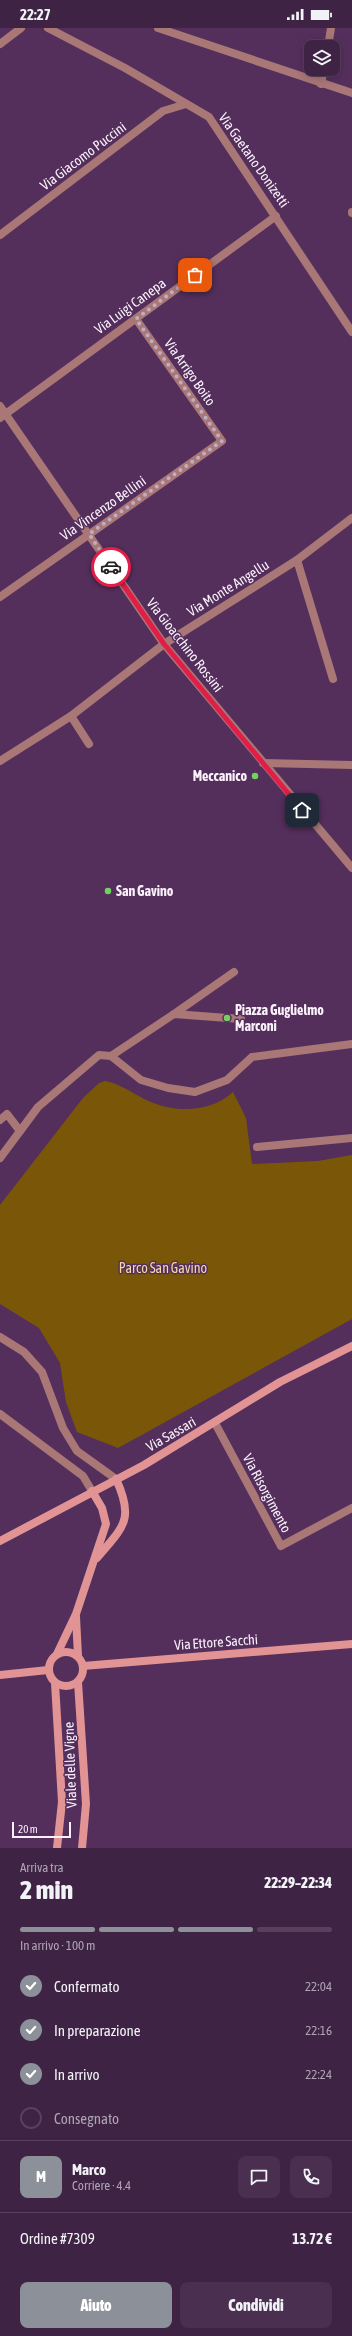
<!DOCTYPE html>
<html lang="it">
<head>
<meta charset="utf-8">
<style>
  body { margin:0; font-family:"Asap Condensed",sans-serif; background:#4a2f50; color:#f1f3f6; height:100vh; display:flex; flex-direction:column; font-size:15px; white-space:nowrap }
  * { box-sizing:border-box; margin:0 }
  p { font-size:13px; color:#ada4b3 }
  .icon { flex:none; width:22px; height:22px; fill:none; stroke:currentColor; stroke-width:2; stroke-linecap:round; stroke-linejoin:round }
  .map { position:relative; height:1820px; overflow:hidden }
  .details { display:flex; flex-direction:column; background:#3f2345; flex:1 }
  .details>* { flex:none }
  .fabs { position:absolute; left:304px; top:12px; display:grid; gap:8px }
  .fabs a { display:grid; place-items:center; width:36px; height:36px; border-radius:8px; background:#3f2345; box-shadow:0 2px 10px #0003,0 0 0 1px #58405e; font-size:20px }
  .scale { position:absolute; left:12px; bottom:10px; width:59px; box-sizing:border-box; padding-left:4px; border:2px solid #faf1fb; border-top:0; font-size:11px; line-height:14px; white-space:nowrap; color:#faf1fb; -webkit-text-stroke:3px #542f5c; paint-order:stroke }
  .pin { position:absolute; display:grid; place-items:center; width:34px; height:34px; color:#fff; margin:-17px; border-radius:8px; box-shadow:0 2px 6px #0006 }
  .courier { position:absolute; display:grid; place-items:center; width:40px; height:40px; margin:-20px; border:3px solid #e11d48; border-radius:50%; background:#fff; color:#222; box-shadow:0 1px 5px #0007 }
  .summary em { font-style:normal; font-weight:800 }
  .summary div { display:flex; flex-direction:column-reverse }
  .summary { display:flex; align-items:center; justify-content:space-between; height:68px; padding:0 20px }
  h1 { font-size:26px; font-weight:800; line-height:30px }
  .bar { display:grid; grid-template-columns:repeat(4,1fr); gap:6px 4px; align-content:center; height:48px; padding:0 20px }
  .bar i { height:5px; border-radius:3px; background:#58405e }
  .bar .on { background:#8c9099 }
  .bar p { grid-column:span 4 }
  .line { display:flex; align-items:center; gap:10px; padding:0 20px; border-top:1px solid #58405e }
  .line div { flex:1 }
  .round { display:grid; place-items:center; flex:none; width:42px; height:42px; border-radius:8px; background:#4a2f50 }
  ol { padding:0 20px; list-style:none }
  li { display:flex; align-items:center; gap:12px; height:44px }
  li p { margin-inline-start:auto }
  li .icon { padding:4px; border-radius:50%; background:#8c9099; color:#fff; stroke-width:4 }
  li:last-child { color:#ada4b3 }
  li i { width:22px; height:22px; border:2px solid #58405e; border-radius:50% }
  .cta { display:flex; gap:8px; margin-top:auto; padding:8px 20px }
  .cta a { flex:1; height:46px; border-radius:8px; background:#8c9099; color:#fff; font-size:16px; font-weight:800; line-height:46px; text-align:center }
  .cta a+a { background:#4a2f50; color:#f1f3f6 }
  .status { display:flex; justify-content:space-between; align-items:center; height:28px; padding:0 20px; background:#3f2345; direction:ltr }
  .status svg { height:11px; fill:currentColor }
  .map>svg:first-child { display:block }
  .green { fill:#7a5708 }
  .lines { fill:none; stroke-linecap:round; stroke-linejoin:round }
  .lane { stroke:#a87776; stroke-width:8 }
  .street { stroke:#a87776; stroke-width:8 }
  .secondary { stroke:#e29494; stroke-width:8 }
  .done { stroke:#c0adc3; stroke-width:4; stroke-dasharray:0 7.2 }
  .route { stroke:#e11d48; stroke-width:5 }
  .poi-dot { fill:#72d25d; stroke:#542f5c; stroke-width:1.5 }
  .labels { text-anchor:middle; stroke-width:3; stroke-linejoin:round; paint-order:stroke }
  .street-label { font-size:14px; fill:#faf1fb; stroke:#542f5c }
  .poi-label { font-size:14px; font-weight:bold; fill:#faf1fb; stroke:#542f5c; text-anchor:start }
  .park-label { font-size:14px; fill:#f4d8aa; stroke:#542f5c }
</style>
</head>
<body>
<div class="status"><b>22:27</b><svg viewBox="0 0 49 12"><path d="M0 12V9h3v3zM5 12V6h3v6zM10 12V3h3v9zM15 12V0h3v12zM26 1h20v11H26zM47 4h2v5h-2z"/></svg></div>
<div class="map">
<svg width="352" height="1820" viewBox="0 0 352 1820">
  <rect width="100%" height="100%" fill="#542f5c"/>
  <path class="green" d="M105 1053C120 1056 131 1064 144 1071 172 1085 209 1086 233 1064L246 1090 252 1136 318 1133 352 1127V1291L118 1420 77 1404 66 1374 60 1335 39 1300 0 1276V1177L83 1070 99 1055Z"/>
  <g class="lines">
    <g class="lane">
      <polyline points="328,19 331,0"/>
      <polyline points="321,56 324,41"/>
      <polyline points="0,1092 7,1086 20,1103"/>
    </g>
    <g class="street">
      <polyline points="48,0 125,40 209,89 352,304"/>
      <polyline points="158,0 352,65"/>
      <polyline points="0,16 21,0"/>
      <polyline points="352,184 352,185"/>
      <polyline points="0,207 163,83 186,76"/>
      <polyline points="0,378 164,616 352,840"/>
      <polyline points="0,390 276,188"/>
      <polyline points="297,532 333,651"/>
      <polyline points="0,569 222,413 136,291"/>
      <polyline points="71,688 89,716"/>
      <polyline points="0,733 71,688 164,616 297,532 352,490"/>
      <polyline points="263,735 352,737"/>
      <polyline points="174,986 234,944"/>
      <polyline points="111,1028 141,1052 168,1060 195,1064 227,1052 252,1029 352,1016"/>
      <polyline points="111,1028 174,986 241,991"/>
      <polyline points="257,1119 352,1110"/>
      <polyline points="0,1130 38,1079 99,1027 111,1028"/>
      <polyline points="0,1309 24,1324 42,1344 63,1400 77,1423 116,1451"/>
      <polyline points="0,1386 83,1448 92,1463"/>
      <polyline points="215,1395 281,1518 352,1480"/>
    </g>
    <g class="secondary">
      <polyline points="0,1513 144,1437 280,1354 352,1318"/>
      <path d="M97 1530C123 1499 135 1492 116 1451"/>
      <polyline points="76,1589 78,1628"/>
      <circle cx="66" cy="1641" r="17"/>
      <polyline points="57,1626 76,1586 106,1496 102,1480 92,1463"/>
      <polyline points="83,1638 352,1616"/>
      <polyline points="0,1647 48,1642"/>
      <polyline points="78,1654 86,1776 82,1820"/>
      <polyline points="55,1655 62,1774 57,1820"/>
    </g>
  </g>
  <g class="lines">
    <polyline class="done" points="111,539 89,506 222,413 136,291 195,247"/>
    <polyline class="route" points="111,539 164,616 302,782"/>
  </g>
  <g class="poi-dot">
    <circle cx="255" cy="748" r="4"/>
    <circle cx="108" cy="863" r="4"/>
    <circle cx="227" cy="990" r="4"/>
  </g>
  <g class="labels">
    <g class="street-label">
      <text transform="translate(83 128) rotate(-37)" y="5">Via Giacomo Puccini</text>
      <text transform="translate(254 132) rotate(55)" y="5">Via Gaetano Donizetti</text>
      <text transform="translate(130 278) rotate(-36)" y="5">Via Luigi Canepa</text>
      <text transform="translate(190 344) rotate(55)" y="5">Via Arrigo Boito</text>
      <text transform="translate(103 480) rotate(-35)" y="5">Via Vincenzo Bellini</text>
      <text transform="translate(228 560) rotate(-32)" y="5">Via Monte Angellu</text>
      <text transform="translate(185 617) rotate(52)" y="5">Via Gioacchino Rossini</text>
      <text transform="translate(171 1406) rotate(-30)" y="5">Via Sassari</text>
      <text transform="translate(267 1465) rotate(62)" y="5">Via Risorgimento</text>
      <text transform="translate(216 1614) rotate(-4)" y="5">Via Ettore Sacchi</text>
      <text transform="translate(70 1737) rotate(-92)" y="5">Viale delle Vigne</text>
    </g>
    <g class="poi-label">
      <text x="247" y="753" text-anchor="end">Meccanico</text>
      <text x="116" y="868">San Gavino</text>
      <text x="235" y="987">Piazza Guglielmo<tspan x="235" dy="16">Marconi</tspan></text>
    </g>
    <g class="park-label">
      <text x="163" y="1245">Parco San Gavino</text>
    </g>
  </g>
</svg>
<div class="fabs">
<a><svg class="icon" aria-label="layers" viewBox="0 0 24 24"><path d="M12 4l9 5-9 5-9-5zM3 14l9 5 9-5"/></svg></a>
</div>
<div class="scale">20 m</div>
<div class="pin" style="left:195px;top:247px;background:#ea580c"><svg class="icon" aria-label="bag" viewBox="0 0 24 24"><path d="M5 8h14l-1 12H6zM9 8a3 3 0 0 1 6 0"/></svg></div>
<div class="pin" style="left:302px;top:782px;background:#1f2937"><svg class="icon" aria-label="home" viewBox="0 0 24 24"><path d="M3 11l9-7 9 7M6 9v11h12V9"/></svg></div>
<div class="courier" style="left:111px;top:539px"><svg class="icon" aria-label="car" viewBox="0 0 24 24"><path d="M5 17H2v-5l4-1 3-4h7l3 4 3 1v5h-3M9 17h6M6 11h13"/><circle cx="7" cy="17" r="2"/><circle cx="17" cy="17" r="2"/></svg></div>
</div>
<section class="details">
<div class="summary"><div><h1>2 min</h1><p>Arriva tra</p></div><em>22:29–22:34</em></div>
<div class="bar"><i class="on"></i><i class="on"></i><i class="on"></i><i></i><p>In arrivo · 100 m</p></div>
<ol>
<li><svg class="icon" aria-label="check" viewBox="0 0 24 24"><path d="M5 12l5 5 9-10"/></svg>Confermato<p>22:04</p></li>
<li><svg class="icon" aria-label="check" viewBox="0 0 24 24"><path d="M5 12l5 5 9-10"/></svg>In preparazione<p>22:16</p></li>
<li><svg class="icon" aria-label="check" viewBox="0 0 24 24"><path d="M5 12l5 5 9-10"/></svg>In arrivo<p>22:24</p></li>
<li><i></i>Consegnato</li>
</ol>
<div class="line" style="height:72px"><b class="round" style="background:#8c9099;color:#fff">M</b><div><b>Marco</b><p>Corriere · 4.4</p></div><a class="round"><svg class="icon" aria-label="chat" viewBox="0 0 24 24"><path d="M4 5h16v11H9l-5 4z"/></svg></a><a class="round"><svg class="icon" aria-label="phone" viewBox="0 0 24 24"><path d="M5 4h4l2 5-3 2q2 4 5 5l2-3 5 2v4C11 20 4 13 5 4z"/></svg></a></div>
<div class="line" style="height:52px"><div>Ordine #7309</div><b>13.72 €</b></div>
<div class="cta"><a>Aiuto</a><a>Condividi</a></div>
</section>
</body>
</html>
